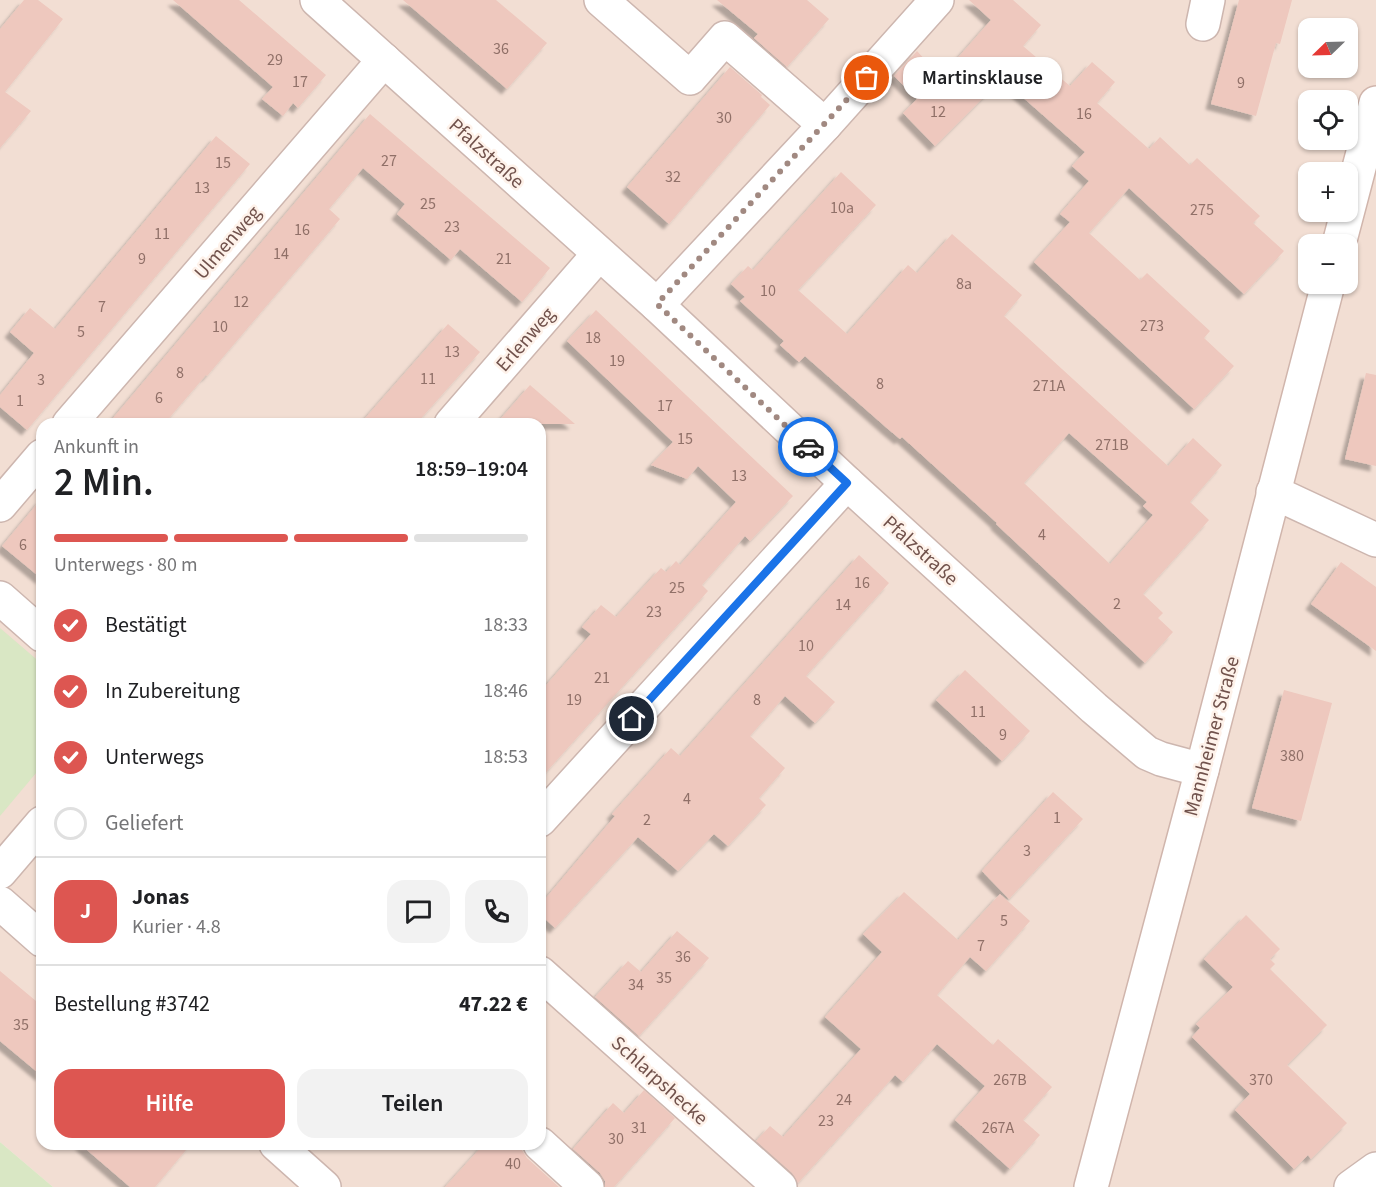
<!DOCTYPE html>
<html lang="de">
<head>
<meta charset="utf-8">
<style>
  body { margin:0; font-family:"Source Sans 3",sans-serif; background:#f2f2f2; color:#202124; height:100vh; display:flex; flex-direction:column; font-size:22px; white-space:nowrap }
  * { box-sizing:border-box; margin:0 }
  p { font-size:20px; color:#757577 }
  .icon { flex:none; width:33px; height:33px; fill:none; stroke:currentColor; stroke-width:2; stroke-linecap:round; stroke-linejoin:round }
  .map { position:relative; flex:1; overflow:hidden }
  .sheet { position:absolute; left:36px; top:418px; width:510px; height:732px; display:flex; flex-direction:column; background:#fff; border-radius:18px; box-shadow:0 2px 4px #0004 }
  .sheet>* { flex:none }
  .needle { width:39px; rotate:247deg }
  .fabs { position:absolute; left:1298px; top:18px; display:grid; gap:12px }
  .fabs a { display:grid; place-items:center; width:60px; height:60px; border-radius:12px; background:#fff; box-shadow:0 2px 4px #0004; font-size:30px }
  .pin { position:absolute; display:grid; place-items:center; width:51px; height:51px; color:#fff; margin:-26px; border:3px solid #fff; border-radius:50%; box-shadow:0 2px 6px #0007 }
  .courier { position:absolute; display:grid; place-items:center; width:60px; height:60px; margin:-30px; border:4px solid #1a73e8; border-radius:50%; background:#fff; color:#222; box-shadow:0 2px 8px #0007 }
  .bubble { position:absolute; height:42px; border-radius:18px; background:#fff; box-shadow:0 2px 4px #0004; font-size:20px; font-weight:600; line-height:42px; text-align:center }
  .overview em { font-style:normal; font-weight:600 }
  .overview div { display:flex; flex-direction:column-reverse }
  .overview { display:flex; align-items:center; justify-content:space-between; height:102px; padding:0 18px }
  h1 { font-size:39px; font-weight:600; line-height:45px }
  .bar { display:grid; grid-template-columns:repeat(4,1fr); gap:9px 6px; align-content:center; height:72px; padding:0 18px }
  .bar i { height:8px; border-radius:4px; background:#e0e0e0 }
  .bar .active { background:#dd5651 }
  .bar p { grid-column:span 4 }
  .line { display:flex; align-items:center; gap:15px; padding:0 18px; border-top:2px solid #e0e0e0 }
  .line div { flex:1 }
  .round { display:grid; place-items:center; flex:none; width:63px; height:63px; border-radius:18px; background:#f2f2f2 }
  ol { padding:0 18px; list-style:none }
  li { display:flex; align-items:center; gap:18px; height:66px }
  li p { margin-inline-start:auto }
  li .icon { padding:6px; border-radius:50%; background:#dd5651; color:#fff; stroke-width:4 }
  li:last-child { color:#757577 }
  li i { width:33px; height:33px; border:3px solid #e0e0e0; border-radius:50% }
  .cta { display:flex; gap:12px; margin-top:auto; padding:12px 18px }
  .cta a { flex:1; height:69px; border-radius:18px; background:#dd5651; color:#fff; font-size:24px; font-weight:600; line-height:69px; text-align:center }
  .cta a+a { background:#f2f2f2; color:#202124 }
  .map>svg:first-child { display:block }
  .residential { fill:#f2ded3; fill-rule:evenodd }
  .green { fill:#d9e7c4 }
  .building { fill:#eec8be; fill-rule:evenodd; filter:url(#shadow) }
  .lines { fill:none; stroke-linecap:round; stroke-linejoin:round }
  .street-casing { stroke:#cdb6af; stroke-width:36 }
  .secondary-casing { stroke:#d0b5ac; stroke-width:36 }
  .street { stroke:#fff; stroke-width:33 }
  .secondary { stroke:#fff; stroke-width:33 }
  .done { stroke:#a18981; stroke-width:6; stroke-dasharray:0 10.8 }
  .route { stroke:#1a73e8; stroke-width:8 }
  .labels { text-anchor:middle; stroke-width:5; stroke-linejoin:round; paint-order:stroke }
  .number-label { font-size:16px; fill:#907068 }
  .street-label { font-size:20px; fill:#71524c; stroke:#fef2ea }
</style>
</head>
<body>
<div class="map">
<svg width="1376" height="1187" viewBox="0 0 1376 1187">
  <defs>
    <filter id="shadow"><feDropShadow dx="-5.5" dy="5.5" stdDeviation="1.5" flood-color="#0004"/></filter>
  </defs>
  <rect width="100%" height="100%" fill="#fbeee4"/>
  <path class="residential" d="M0 0H1376V1187H53L0 1142ZM1308 28H1347V68H1308ZM1308 100H1347V140H1308ZM1308 172H1347V212H1308ZM1308 244H1347V284H1308ZM42 424H540V1144H42Z"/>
  <g class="green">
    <polygon points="0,628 42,664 42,766 0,816"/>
    <polygon points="0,1142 53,1187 0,1187"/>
  </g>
  <g class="building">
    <polygon points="24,0 38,0 63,19 5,92 31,111 0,148 0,29"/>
    <polygon points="173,0 239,0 326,75 298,108 293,103 283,116 262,99 273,87"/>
    <polygon points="403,0 496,0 547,43 507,89"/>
    <polygon points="717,0 807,0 829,19 787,67 754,38 758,34"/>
    <polygon points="969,0 1013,0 1041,25 1023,46 1070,86 1092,62 1115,82 1097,103 1149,149 1160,137 1190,165 1197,158 1260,216 1253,223 1284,251 1244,294 1129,188 1089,233 1140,280 1147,273 1210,331 1204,338 1234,366 1194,409 1034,262 1070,222 1060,214 1089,181 1072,166 1085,152 1002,79 935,146 903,113 917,99 894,76 917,51 941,77 991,20"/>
    <polygon points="1239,0 1292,0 1280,44 1276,43 1256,116 1211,104"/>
    <polygon points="730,67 762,95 761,97 770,105 669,224 627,187"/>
    <polygon points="370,114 550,268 522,302 460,249 451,260 397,214 405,204 363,168 329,209 340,219 207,376 206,375 164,424 108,424"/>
    <polygon points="216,136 250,164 27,430 0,407 0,395 34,353 10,332 30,308 55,329"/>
    <path d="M841 172 876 205 798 290 847 334 908 265 917 273 952 234 1022 295 1004 316 1168 466 1193 438 1222 465 1190 502 1209 520 1143 594 1163 613 1158 618 1173 632 1145 663 996 524 997 523 902 437 900 439 888 429 805 356 799 362 780 345 784 341 740 301 745 297 731 284 748 266 753 270ZM1069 433 1147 502 1143 506 1153 515 1110 564 1024 483Z"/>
    <polygon points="596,310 793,496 750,541 745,536 702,585 708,591 540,779 540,692 591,634 582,627 601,605 616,617 661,568 666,572 676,561 680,565 736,502 698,466 687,479 651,465 673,442 567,341"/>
    <polygon points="448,324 480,352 416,424 360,424"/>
    <polygon points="1366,373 1376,375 1376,466 1345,459"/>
    <polygon points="530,385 575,424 496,424"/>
    <polygon points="42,498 42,579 2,546"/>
    <polygon points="859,555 889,583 806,676 835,702 815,723 785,696 750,736 785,768 759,798 766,805 728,846 714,834 678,871 638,837 555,928 540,914 540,905 615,816 612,814 671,748 680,756"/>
    <polygon points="1341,562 1376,587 1376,651 1311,604"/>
    <polygon points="965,670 1030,731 1002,761 936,700"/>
    <polygon points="1284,690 1332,703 1301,821 1252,808"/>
    <polygon points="1053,792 1083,819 1009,899 982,871"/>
    <polygon points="904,892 958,940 1000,894 1030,921 986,971 970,957 937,995 993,1045 998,1039 1052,1087 1023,1120 1040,1135 1010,1169 955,1120 985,1086 937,1044 903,1082 895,1075 798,1183 792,1173 756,1141 770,1126 783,1137 861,1049 825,1017 882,952 863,934"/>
    <polygon points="1246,915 1280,949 1270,959 1275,964 1270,969 1327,1025 1287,1065 1347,1123 1311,1159 1308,1155 1294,1169 1235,1110 1250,1094 1192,1037 1200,1028 1196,1024 1233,987 1204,959"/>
    <polygon points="677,931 709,958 639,1036 595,997 628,961 641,972"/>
    <polygon points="0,971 42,1006 42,1076 0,1041"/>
    <polygon points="644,1090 675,1118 614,1187 605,1187 605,1181 600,1173 573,1149 613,1103 624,1113"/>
    <polygon points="80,1144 191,1144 155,1187 130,1187"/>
    <polygon points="484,1144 522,1144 522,1150 527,1158 559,1187 445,1187"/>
  </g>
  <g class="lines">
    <defs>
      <g id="street">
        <polyline points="317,0 657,305 847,483 1094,708 1147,753 1161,759 1202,770"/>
        <polyline points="601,0 690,78 725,38 825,125"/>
        <polyline points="1203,24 1208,0"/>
        <polyline points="657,305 825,125 937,0"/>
        <polyline points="69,424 384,60"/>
        <polyline points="451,424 599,254"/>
        <polyline points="1273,492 1376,540"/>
        <polyline points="0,505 42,456"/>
        <polyline points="0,598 42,635"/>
        <polyline points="540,820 847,483"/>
        <polyline points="0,872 42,823"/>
        <polyline points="0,903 42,940"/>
        <polyline points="540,973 780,1187"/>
        <polyline points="276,1144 324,1187"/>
        <polyline points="540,1144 587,1187"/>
        <polyline points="1351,1187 1376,1169"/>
      </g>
      <g id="secondary">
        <polyline points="1339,244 1376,103"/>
        <polyline points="1091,1187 1202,770 1328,284"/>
      </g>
    </defs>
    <use href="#street" class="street-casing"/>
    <use href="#secondary" class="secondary-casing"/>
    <use href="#street" class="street"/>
    <use href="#secondary" class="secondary"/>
  </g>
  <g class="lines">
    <polyline class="done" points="808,447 657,304 867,78"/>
    <polyline class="route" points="632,719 847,483 808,447"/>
  </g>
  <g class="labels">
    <g class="number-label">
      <text x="501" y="54">36</text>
      <text x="275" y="65">29</text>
      <text x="300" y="87">17</text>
      <text x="1241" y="88">9</text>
      <text x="938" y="117">12</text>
      <text x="1084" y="119">16</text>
      <text x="724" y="123">30</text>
      <text x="389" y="166">27</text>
      <text x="223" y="168">15</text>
      <text x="673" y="182">32</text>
      <text x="202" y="193">13</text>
      <text x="428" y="209">25</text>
      <text x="842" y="213">10a</text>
      <text x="1202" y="215">275</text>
      <text x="452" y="232">23</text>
      <text x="302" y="235">16</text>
      <text x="162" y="239">11</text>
      <text x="281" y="259">14</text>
      <text x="142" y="264">9</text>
      <text x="504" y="264">21</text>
      <text x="964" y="289">8a</text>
      <text x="768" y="296">10</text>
      <text x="241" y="307">12</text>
      <text x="102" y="312">7</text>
      <text x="1152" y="331">273</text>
      <text x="220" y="332">10</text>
      <text x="81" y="337">5</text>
      <text x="593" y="343">18</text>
      <text x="452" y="357">13</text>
      <text x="617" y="366">19</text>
      <text x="180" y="378">8</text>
      <text x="428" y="384">11</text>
      <text x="41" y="385">3</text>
      <text x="880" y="389">8</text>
      <text x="1049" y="391">271A</text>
      <text x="159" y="403">6</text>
      <text x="20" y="406">1</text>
      <text x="665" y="411">17</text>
      <text x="685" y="444">15</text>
      <text x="1112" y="450">271B</text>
      <text x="739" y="481">13</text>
      <text x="1042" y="540">4</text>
      <text x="23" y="550">6</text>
      <text x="862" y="588">16</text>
      <text x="677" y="593">25</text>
      <text x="1117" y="609">2</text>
      <text x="843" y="610">14</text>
      <text x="654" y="617">23</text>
      <text x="806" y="651">10</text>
      <text x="602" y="683">21</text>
      <text x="574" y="705">19</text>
      <text x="757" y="705">8</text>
      <text x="978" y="717">11</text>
      <text x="1003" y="740">9</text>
      <text x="1292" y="761">380</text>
      <text x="687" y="804">4</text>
      <text x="1057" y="823">1</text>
      <text x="647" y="825">2</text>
      <text x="1027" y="856">3</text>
      <text x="1004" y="926">5</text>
      <text x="981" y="951">7</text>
      <text x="683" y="962">36</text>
      <text x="664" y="983">35</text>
      <text x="636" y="990">34</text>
      <text x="21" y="1030">35</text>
      <text x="1010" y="1085">267B</text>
      <text x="1261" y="1085">370</text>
      <text x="844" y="1105">24</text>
      <text x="826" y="1126">23</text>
      <text x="639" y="1133">31</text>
      <text x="998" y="1133">267A</text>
      <text x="616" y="1144">30</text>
      <text x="513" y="1169">40</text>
    </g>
    <g class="street-label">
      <text transform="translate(487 153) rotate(42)" y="7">Pfalzstraße</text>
      <text transform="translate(227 242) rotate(-49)" y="7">Ulmenweg</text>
      <text transform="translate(525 339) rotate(-49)" y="7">Erlenweg</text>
      <text transform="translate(921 550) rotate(42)" y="7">Pfalzstraße</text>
      <text transform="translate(1211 736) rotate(-75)" y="7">Mannheimer Straße</text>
      <text transform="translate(660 1080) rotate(42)" y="7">Schlarpshecke</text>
    </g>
  </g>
</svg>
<div class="fabs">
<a><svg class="needle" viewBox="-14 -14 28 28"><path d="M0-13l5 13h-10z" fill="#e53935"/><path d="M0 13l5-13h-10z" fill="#757577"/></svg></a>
<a><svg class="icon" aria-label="locate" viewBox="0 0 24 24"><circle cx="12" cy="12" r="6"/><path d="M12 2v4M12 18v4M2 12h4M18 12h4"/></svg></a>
<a>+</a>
<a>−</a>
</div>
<div class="pin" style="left:867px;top:78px;background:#ea580c"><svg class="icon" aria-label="bag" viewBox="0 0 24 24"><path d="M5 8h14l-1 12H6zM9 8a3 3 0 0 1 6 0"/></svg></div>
<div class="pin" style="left:632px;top:719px;background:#1f2937"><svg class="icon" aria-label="home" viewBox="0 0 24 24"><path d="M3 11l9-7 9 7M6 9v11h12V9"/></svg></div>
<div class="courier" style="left:808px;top:447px"><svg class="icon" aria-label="car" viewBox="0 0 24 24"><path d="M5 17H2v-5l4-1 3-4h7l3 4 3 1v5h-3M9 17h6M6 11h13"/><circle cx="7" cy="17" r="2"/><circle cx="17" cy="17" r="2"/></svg></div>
<div class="bubble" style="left:903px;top:57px;width:159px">Martinsklause</div>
<section class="sheet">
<div class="overview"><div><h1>2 Min.</h1><p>Ankunft in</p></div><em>18:59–19:04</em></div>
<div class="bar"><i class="active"></i><i class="active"></i><i class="active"></i><i></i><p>Unterwegs · 80 m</p></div>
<ol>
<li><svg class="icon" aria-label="check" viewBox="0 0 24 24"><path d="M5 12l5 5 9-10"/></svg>Bestätigt<p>18:33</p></li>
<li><svg class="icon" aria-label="check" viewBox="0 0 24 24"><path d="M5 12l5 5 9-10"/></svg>In Zubereitung<p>18:46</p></li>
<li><svg class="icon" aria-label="check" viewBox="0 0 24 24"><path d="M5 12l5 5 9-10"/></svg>Unterwegs<p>18:53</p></li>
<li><i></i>Geliefert</li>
</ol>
<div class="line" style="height:108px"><b class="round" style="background:#dd5651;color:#fff">J</b><div><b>Jonas</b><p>Kurier · 4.8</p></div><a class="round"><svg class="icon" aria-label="chat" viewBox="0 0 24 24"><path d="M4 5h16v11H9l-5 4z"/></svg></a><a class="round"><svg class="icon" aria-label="phone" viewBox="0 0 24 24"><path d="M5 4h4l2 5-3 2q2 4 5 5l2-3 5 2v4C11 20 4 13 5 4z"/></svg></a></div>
<div class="line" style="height:78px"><div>Bestellung #3742</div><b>47.22 €</b></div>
<div class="cta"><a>Hilfe</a><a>Teilen</a></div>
</section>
</div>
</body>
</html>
